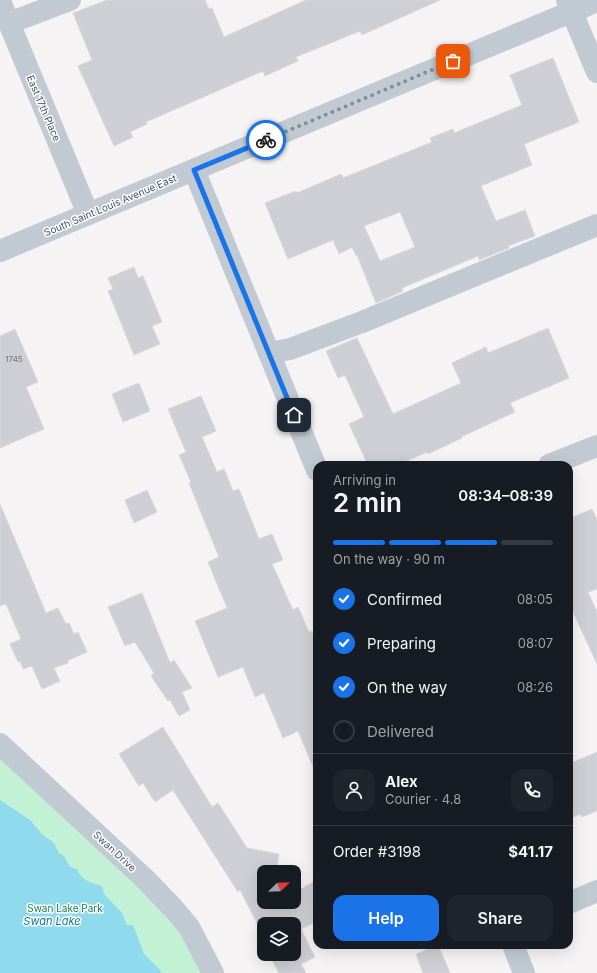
<!DOCTYPE html>
<html lang="en">
<head>
<meta charset="utf-8">
<style>
  body { margin:0; font-family:Inter,sans-serif; background:#20242c; color:#f1f3f6; height:100vh; display:flex; flex-direction:column; font-size:15px; white-space:nowrap }
  * { box-sizing:border-box; margin:0 }
  p { font-size:13px; color:#9ea1a6 }
  .icon { flex:none; width:22px; height:22px; fill:none; stroke:currentColor; stroke-width:2; stroke-linecap:round; stroke-linejoin:round }
  .map { position:relative; flex:1; overflow:hidden }
  .sheet { position:absolute; left:313px; top:461px; width:260px; height:488px; display:flex; flex-direction:column; background:#171b24; border-radius:12px; box-shadow:0 4px 16px #0002 }
  .sheet>* { flex:none }
  .needle { width:26px; rotate:67deg }
  .controls { position:absolute; left:257px; top:865px; display:grid; gap:8px }
  .controls a { display:grid; place-items:center; width:44px; height:44px; border-radius:8px; background:#171b24; box-shadow:0 4px 16px #0002; font-size:20px }
  .pin { position:absolute; display:grid; place-items:center; width:34px; height:34px; color:#fff; margin:-17px; border-radius:8px; box-shadow:0 2px 6px #0006 }
  .courier { position:absolute; display:grid; place-items:center; width:40px; height:40px; margin:-20px; border:3px solid #1a73e8; border-radius:50%; background:#fff; color:#222; box-shadow:0 1px 5px #0007 }
  .headline em { font-style:normal; font-weight:600 }
  .headline div { display:flex; flex-direction:column-reverse }
  .headline { display:flex; align-items:center; justify-content:space-between; height:68px; padding:0 20px }
  h1 { font-size:26px; font-weight:600; line-height:30px }
  .bar { display:grid; grid-template-columns:repeat(4,1fr); gap:6px 4px; align-content:center; height:48px; padding:0 20px }
  .bar i { height:5px; border-radius:3px; background:#363941 }
  .bar .active { background:#1a73e8 }
  .bar p { grid-column:span 4 }
  .line { display:flex; align-items:center; gap:10px; padding:0 20px; border-top:1px solid #363941 }
  .line div { flex:1 }
  .round { display:grid; place-items:center; flex:none; width:42px; height:42px; border-radius:12px; background:#20242c }
  ol { padding:0 20px; list-style:none }
  li { display:flex; align-items:center; gap:12px; height:44px }
  li p { margin-inline-start:auto }
  li .icon { padding:4px; border-radius:50%; background:#1a73e8; color:#fff; stroke-width:4 }
  li:last-child { color:#9ea1a6 }
  li i { width:22px; height:22px; border:2px solid #363941; border-radius:50% }
  .action { display:flex; gap:8px; margin-top:auto; padding:8px 20px }
  .action a { flex:1; height:46px; border-radius:12px; background:#1a73e8; color:#fff; font-size:16px; font-weight:600; line-height:46px; text-align:center }
  .action a+a { background:#20242c; color:#f1f3f6 }
  .map>svg:first-child { display:block }
  .green { fill:#c3f1d5 }
  .water { fill:#90daee }
  .building { fill:#cdcfd5; stroke:#d7d9de; fill-rule:evenodd }
  .lines { fill:none; stroke-linecap:round; stroke-linejoin:round }
  .minor { stroke:#c1cad2; stroke-width:22 }
  .done { stroke:#868d94; stroke-width:4; stroke-dasharray:0 7.2 }
  .route { stroke:#1a73e8; stroke-width:5 }
  .labels { text-anchor:middle; stroke-width:3; stroke-linejoin:round; paint-order:stroke }
  .number-label { font-size:8px; fill:#6b747e }
  .street-label { font-size:10px; fill:#4a5661; stroke:#fff }
  .park-label { font-size:10px; fill:#17864f; stroke:#fff }
  .water-label { font-size:11px; font-style:italic; fill:#0c7c9b; stroke:#fff }
</style>
</head>
<body>
<div class="map">
<svg width="597" height="973" viewBox="0 0 597 973">
  <rect width="100%" height="100%" fill="#f5f3f3"/>
  <polygon class="green" points="0,758 154,902 170,919 185,940 202,973 0,973"/>
  <path class="water" d="M0 800 30 820 42 834 54 843 59 853 64 856 70 867 77 869C82 881 89 882 102 886L104 894 122 913 127 925H133L144 954 160 970 161 973H0Z"/>
  <g class="building">
    <polygon points="107,0 205,0 209,9 212,8 224,37 306,0 440,0 362,35 360,31 296,57 298,61 265,76 263,71 146,122 147,124 130,132 133,137 114,146 78,66 92,60 73,13"/>
    <path d="M553 58 579 122 524 144 532 165 481 186 496 221 525 210 535 236 508 246 509 248 479 260 478 256 402 288 403 291 376 303 357 255 356 256 352 247 339 254 333 240 288 259 265 203 296 191 297 193 341 174 343 178 432 142 430 138 453 129 454 133 522 105 510 75ZM400 212 415 247 380 261 364 226Z"/>
    <polygon points="134,267 138,278 143,276 162,322 152,326 160,344 134,355 108,291 113,289 108,278"/>
    <polygon points="548,328 569,378 510,403 515,412 461,437 462,438 428,454 427,452 398,465 368,465 349,424 364,417 345,375 338,378 326,351 357,338 393,414 461,383 452,363 486,347 488,353"/>
    <polygon points="15,329 38,382 26,387 44,429 0,448 0,336"/>
    <polygon points="139,383 150,411 123,422 112,394"/>
    <polygon points="201,396 216,431 202,437 217,472 224,469 233,491 239,489 259,539 272,534 283,560 272,564 293,610 298,607 309,632 312,631 317,645 317,776 298,731 283,738 264,693 255,697 243,667 218,677 195,621 227,608 208,562 219,557 189,483 191,482 179,455 186,452 168,409"/>
    <polygon points="147,490 157,512 134,523 125,500"/>
    <polygon points="0,504 46,613 58,608 66,624 69,623 74,634 78,632 87,652 67,661 68,663 54,668 60,681 42,689 32,666 23,669 20,661 18,662 10,644 21,639 6,604 0,606"/>
    <polygon points="592,509 597,520 597,589 588,592 597,612 597,664 569,603 569,519"/>
    <polygon points="142,593 170,663 174,660 192,688 182,692 190,710 179,716 170,700 168,701 151,676 154,673 135,642 125,646 108,607"/>
    <polygon points="163,727 212,807 218,803 247,848 279,854 276,872 264,872 264,902 273,902 273,904 277,902 294,902 294,893 317,880 317,921 301,929 315,957 301,964 306,973 279,973 269,954 294,954 294,924 264,924 264,944 257,930 260,929 240,890 238,892 173,790 155,802 143,783 139,786 119,754"/>
    <polygon points="597,752 597,811 582,817 580,814 569,819 569,764"/>
    <polygon points="438,945 450,973 423,973 416,954"/>
  </g>
  <g class="lines">
    <g class="minor">
      <polyline points="567,0 597,72"/>
      <polyline points="0,1 88,214"/>
      <polyline points="9,23 70,0"/>
      <polyline points="194,170 317,470"/>
      <polyline points="0,251 597,1"/>
      <polyline points="269,353 290,349 362,322 597,225"/>
      <polyline points="549,465 597,446"/>
      <polyline points="0,744 145,879 173,908 189,927 213,973"/>
      <polyline points="569,903 597,891"/>
      <polyline points="513,945 524,973"/>
    </g>
  </g>
  <g class="lines">
    <polyline class="done" points="266,140 453,61"/>
    <polyline class="route" points="266,140 194,170 294,415"/>
  </g>
  <g class="labels">
    <g class="number-label">
      <text x="14" y="362">1745</text>
    </g>
    <g class="street-label">
      <text transform="translate(44 108) rotate(67)" y="4">East 17th Place</text>
      <text transform="translate(110 205) rotate(-23)" y="4">South Saint Louis Avenue East</text>
      <text transform="translate(115 851) rotate(43)" y="4">Swan Drive</text>
    </g>
    <g class="park-label">
      <text x="65" y="912">Swan Lake Park</text>
    </g>
    <g class="water-label">
      <text x="52" y="925">Swan Lake</text>
    </g>
  </g>
</svg>
<div class="controls">
<a><svg class="needle" viewBox="-14 -14 28 28"><path d="M0-13l5 13h-10z" fill="#e53935"/><path d="M0 13l5-13h-10z" fill="#9ea1a6"/></svg></a>
<a><svg class="icon" aria-label="layers" viewBox="0 0 24 24"><path d="M12 4l9 5-9 5-9-5zM3 14l9 5 9-5"/></svg></a>
</div>
<div class="pin" style="left:453px;top:61px;background:#ea580c"><svg class="icon" aria-label="bag" viewBox="0 0 24 24"><path d="M5 8h14l-1 12H6zM9 8a3 3 0 0 1 6 0"/></svg></div>
<div class="pin" style="left:294px;top:415px;background:#1f2937"><svg class="icon" aria-label="home" viewBox="0 0 24 24"><path d="M3 11l9-7 9 7M6 9v11h12V9"/></svg></div>
<div class="courier" style="left:266px;top:140px"><svg class="icon" aria-label="bike" viewBox="0 0 24 24"><circle cx="6" cy="16" r="4"/><circle cx="18" cy="16" r="4"/><path d="M6 16l4-8h5l3 8M10 8l3 8H6M13 5h3"/></svg></div>
<section class="sheet">
<div class="headline"><div><h1>2 min</h1><p>Arriving in</p></div><em>08:34–08:39</em></div>
<div class="bar"><i class="active"></i><i class="active"></i><i class="active"></i><i></i><p>On the way · 90 m</p></div>
<ol>
<li><svg class="icon" aria-label="check" viewBox="0 0 24 24"><path d="M5 12l5 5 9-10"/></svg>Confirmed<p>08:05</p></li>
<li><svg class="icon" aria-label="check" viewBox="0 0 24 24"><path d="M5 12l5 5 9-10"/></svg>Preparing<p>08:07</p></li>
<li><svg class="icon" aria-label="check" viewBox="0 0 24 24"><path d="M5 12l5 5 9-10"/></svg>On the way<p>08:26</p></li>
<li><i></i>Delivered</li>
</ol>
<div class="line" style="height:72px"><a class="round"><svg class="icon" aria-label="person" viewBox="0 0 24 24"><circle cx="12" cy="8" r="4"/><path d="M4 21q1-7 8-7t8 7"/></svg></a><div><b>Alex</b><p>Courier · 4.8</p></div><a class="round"><svg class="icon" aria-label="phone" viewBox="0 0 24 24"><path d="M5 4h4l2 5-3 2q2 4 5 5l2-3 5 2v4C11 20 4 13 5 4z"/></svg></a></div>
<div class="line" style="height:52px"><div>Order #3198</div><b>$41.17</b></div>
<div class="action"><a>Help</a><a>Share</a></div>
</section>
</div>
</body>
</html>
